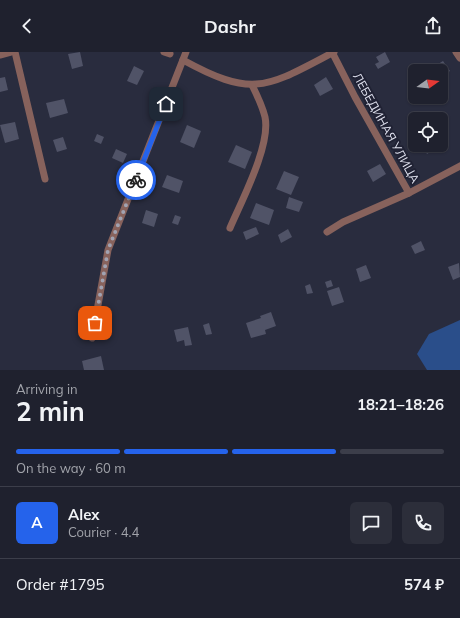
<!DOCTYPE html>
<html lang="en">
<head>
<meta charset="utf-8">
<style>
  body { margin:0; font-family:Mulish,sans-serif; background:#2c2e3a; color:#f1f3f6; height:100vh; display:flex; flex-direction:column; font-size:15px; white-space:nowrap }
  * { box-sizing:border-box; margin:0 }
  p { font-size:13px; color:#a1a3aa }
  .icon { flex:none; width:22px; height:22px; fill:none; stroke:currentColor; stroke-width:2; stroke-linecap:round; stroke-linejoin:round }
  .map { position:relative; height:318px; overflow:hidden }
  .side { display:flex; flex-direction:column; background:#1f212e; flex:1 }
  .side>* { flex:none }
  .needle { width:26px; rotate:76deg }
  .tools { position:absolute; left:408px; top:12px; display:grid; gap:8px }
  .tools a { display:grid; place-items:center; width:40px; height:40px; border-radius:6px; background:#1f212e; box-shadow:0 1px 3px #0004,0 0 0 1px #3c3e4a; font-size:20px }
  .pin { position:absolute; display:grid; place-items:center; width:34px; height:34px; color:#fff; margin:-17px; border-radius:8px; box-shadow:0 2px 6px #0006 }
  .courier { position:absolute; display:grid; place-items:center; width:40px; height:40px; margin:-20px; border:3px solid #2563eb; border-radius:50%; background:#fff; color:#222; box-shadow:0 1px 5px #0007 }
  .headline em { font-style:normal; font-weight:700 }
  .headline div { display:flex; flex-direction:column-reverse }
  .headline { display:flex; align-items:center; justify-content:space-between; height:68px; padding:0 16px }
  h1 { font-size:26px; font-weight:700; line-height:30px }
  .bar { display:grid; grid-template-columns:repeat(4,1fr); gap:6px 4px; align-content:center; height:48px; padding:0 16px }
  .bar i { height:5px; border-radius:3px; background:#3c3e4a }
  .bar .active { background:#2563eb }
  .bar p { grid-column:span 4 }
  .line { display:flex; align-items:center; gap:10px; padding:0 16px; border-top:1px solid #3c3e4a }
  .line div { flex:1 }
  .round { display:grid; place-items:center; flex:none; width:42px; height:42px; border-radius:6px; background:#2c2e3a }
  header { display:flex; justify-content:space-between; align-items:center; height:52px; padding:0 16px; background:#1f212e; font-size:18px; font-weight:700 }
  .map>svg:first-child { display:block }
  .water { fill:#2a4e8a }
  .building { fill:#505367 }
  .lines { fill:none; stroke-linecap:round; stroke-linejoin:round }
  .minor { stroke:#87625c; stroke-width:7 }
  .done { stroke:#a1a3b2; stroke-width:4; stroke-dasharray:0 7.2 }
  .route { stroke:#2563eb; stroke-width:5 }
  .labels { text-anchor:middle; stroke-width:4; stroke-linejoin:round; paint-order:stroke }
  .street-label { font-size:12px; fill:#e1e3f0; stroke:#202234 }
</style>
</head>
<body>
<header><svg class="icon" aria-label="back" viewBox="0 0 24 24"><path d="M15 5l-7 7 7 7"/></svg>Dashr<svg class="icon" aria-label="share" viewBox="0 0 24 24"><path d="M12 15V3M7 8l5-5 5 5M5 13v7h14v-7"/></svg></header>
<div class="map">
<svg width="460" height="318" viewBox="0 0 460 318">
  <rect width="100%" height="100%" fill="#292c3e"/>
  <polygon class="water" points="460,268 460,318 427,318 417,302 429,282"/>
  <g class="building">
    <polygon points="80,0 83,14 72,17 68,2"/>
    <polygon points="385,0 390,10 378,17 375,12 379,10 376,5"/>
    <polygon points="443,9 450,19 441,24 441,19 427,19"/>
    <polygon points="134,14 144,19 137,33 127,29"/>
    <polygon points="5,25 8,38 0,40 0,26"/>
    <polygon points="326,25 333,37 320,44 314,33"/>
    <polygon points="64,47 68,61 50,66 46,51"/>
    <polygon points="15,70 19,87 5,91 0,73"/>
    <polygon points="187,73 201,79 194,96 180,90"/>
    <polygon points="97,82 104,85 101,92 94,89"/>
    <polygon points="63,85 67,97 57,100 53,88"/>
    <polygon points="236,93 252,100 245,117 228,110"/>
    <polygon points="422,93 439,93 440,94 427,102"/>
    <polygon points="116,97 127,102 123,111 112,106"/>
    <polygon points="380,112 386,122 373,130 367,119"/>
    <polygon points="284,119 299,125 291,143 276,137"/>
    <polygon points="167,123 183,129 179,141 162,135"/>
    <polygon points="289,145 303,150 299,160 286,156"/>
    <polygon points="256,151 274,158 269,173 250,166"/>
    <polygon points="146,158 158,162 154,175 142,171"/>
    <polygon points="175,163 181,165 178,173 172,171"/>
    <polygon points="256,175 259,182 246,188 243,180"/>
    <polygon points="288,177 292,185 281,191 278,183"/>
    <polygon points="421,189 425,198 415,202 411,194"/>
    <polygon points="459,211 460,225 453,228 448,215"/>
    <polygon points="366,213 371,226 360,230 356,217"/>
    <polygon points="331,228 333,234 327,236 325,230"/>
    <polygon points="310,232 313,241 307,242 305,234"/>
    <polygon points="339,235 344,250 332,254 327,239"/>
    <polygon points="271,260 276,274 265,278 266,282 251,286 246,271 261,266 260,264"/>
    <polygon points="209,271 212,282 206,283 203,273"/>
    <polygon points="188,275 192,293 185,294 184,288 177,290 174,278"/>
    <polygon points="101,304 104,318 84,318 82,309"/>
  </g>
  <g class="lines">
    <g class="minor">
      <polyline points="15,0 45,127"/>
      <polyline points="164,0 170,2"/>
      <polyline points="332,0 355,45 409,141"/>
      <polyline points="456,0 460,6"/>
      <polyline points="0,3 11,0"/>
      <path d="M183 8C254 47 267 35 334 0"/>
      <path d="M230 176C242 148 271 93 265 65 262 53 257 43 252 33"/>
      <polyline points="327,180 343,170 409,141 460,114"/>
      <polyline points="92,286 108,198 186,0"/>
    </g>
  </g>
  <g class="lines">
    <polyline class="done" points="95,271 108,198 136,128"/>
    <polyline class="route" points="136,128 166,52"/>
  </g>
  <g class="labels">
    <g class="street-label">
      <text transform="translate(386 76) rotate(61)" y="4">ЛЕБЕДИНАЯ УЛИЦА</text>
    </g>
  </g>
</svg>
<div class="tools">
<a><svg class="needle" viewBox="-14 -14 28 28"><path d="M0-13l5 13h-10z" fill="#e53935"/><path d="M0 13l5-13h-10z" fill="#a1a3aa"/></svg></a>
<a><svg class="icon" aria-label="locate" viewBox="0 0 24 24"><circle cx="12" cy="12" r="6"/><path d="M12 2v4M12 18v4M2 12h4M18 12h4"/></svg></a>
</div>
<div class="pin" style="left:95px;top:271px;background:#ea580c"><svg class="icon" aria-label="bag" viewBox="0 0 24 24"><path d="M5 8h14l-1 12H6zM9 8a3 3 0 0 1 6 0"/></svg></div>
<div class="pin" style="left:166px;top:52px;background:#1f2937"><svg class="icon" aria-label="home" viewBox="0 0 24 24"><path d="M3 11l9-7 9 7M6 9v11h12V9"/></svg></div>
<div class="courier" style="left:136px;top:128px"><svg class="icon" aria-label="bike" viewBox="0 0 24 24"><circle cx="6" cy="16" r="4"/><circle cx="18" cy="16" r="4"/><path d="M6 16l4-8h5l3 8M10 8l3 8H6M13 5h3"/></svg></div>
</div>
<section class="side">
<div class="headline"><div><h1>2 min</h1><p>Arriving in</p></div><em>18:21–18:26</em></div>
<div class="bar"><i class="active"></i><i class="active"></i><i class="active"></i><i></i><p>On the way · 60 m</p></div>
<div class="line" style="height:72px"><b class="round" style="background:#2563eb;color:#fff">A</b><div><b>Alex</b><p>Courier · 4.4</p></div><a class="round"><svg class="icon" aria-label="chat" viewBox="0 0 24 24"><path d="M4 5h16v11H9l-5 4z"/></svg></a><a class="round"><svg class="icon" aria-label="phone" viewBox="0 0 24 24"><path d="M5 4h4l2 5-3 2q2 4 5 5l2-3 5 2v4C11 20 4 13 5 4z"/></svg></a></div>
<div class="line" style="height:52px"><div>Order #1795</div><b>574 ₽</b></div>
</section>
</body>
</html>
